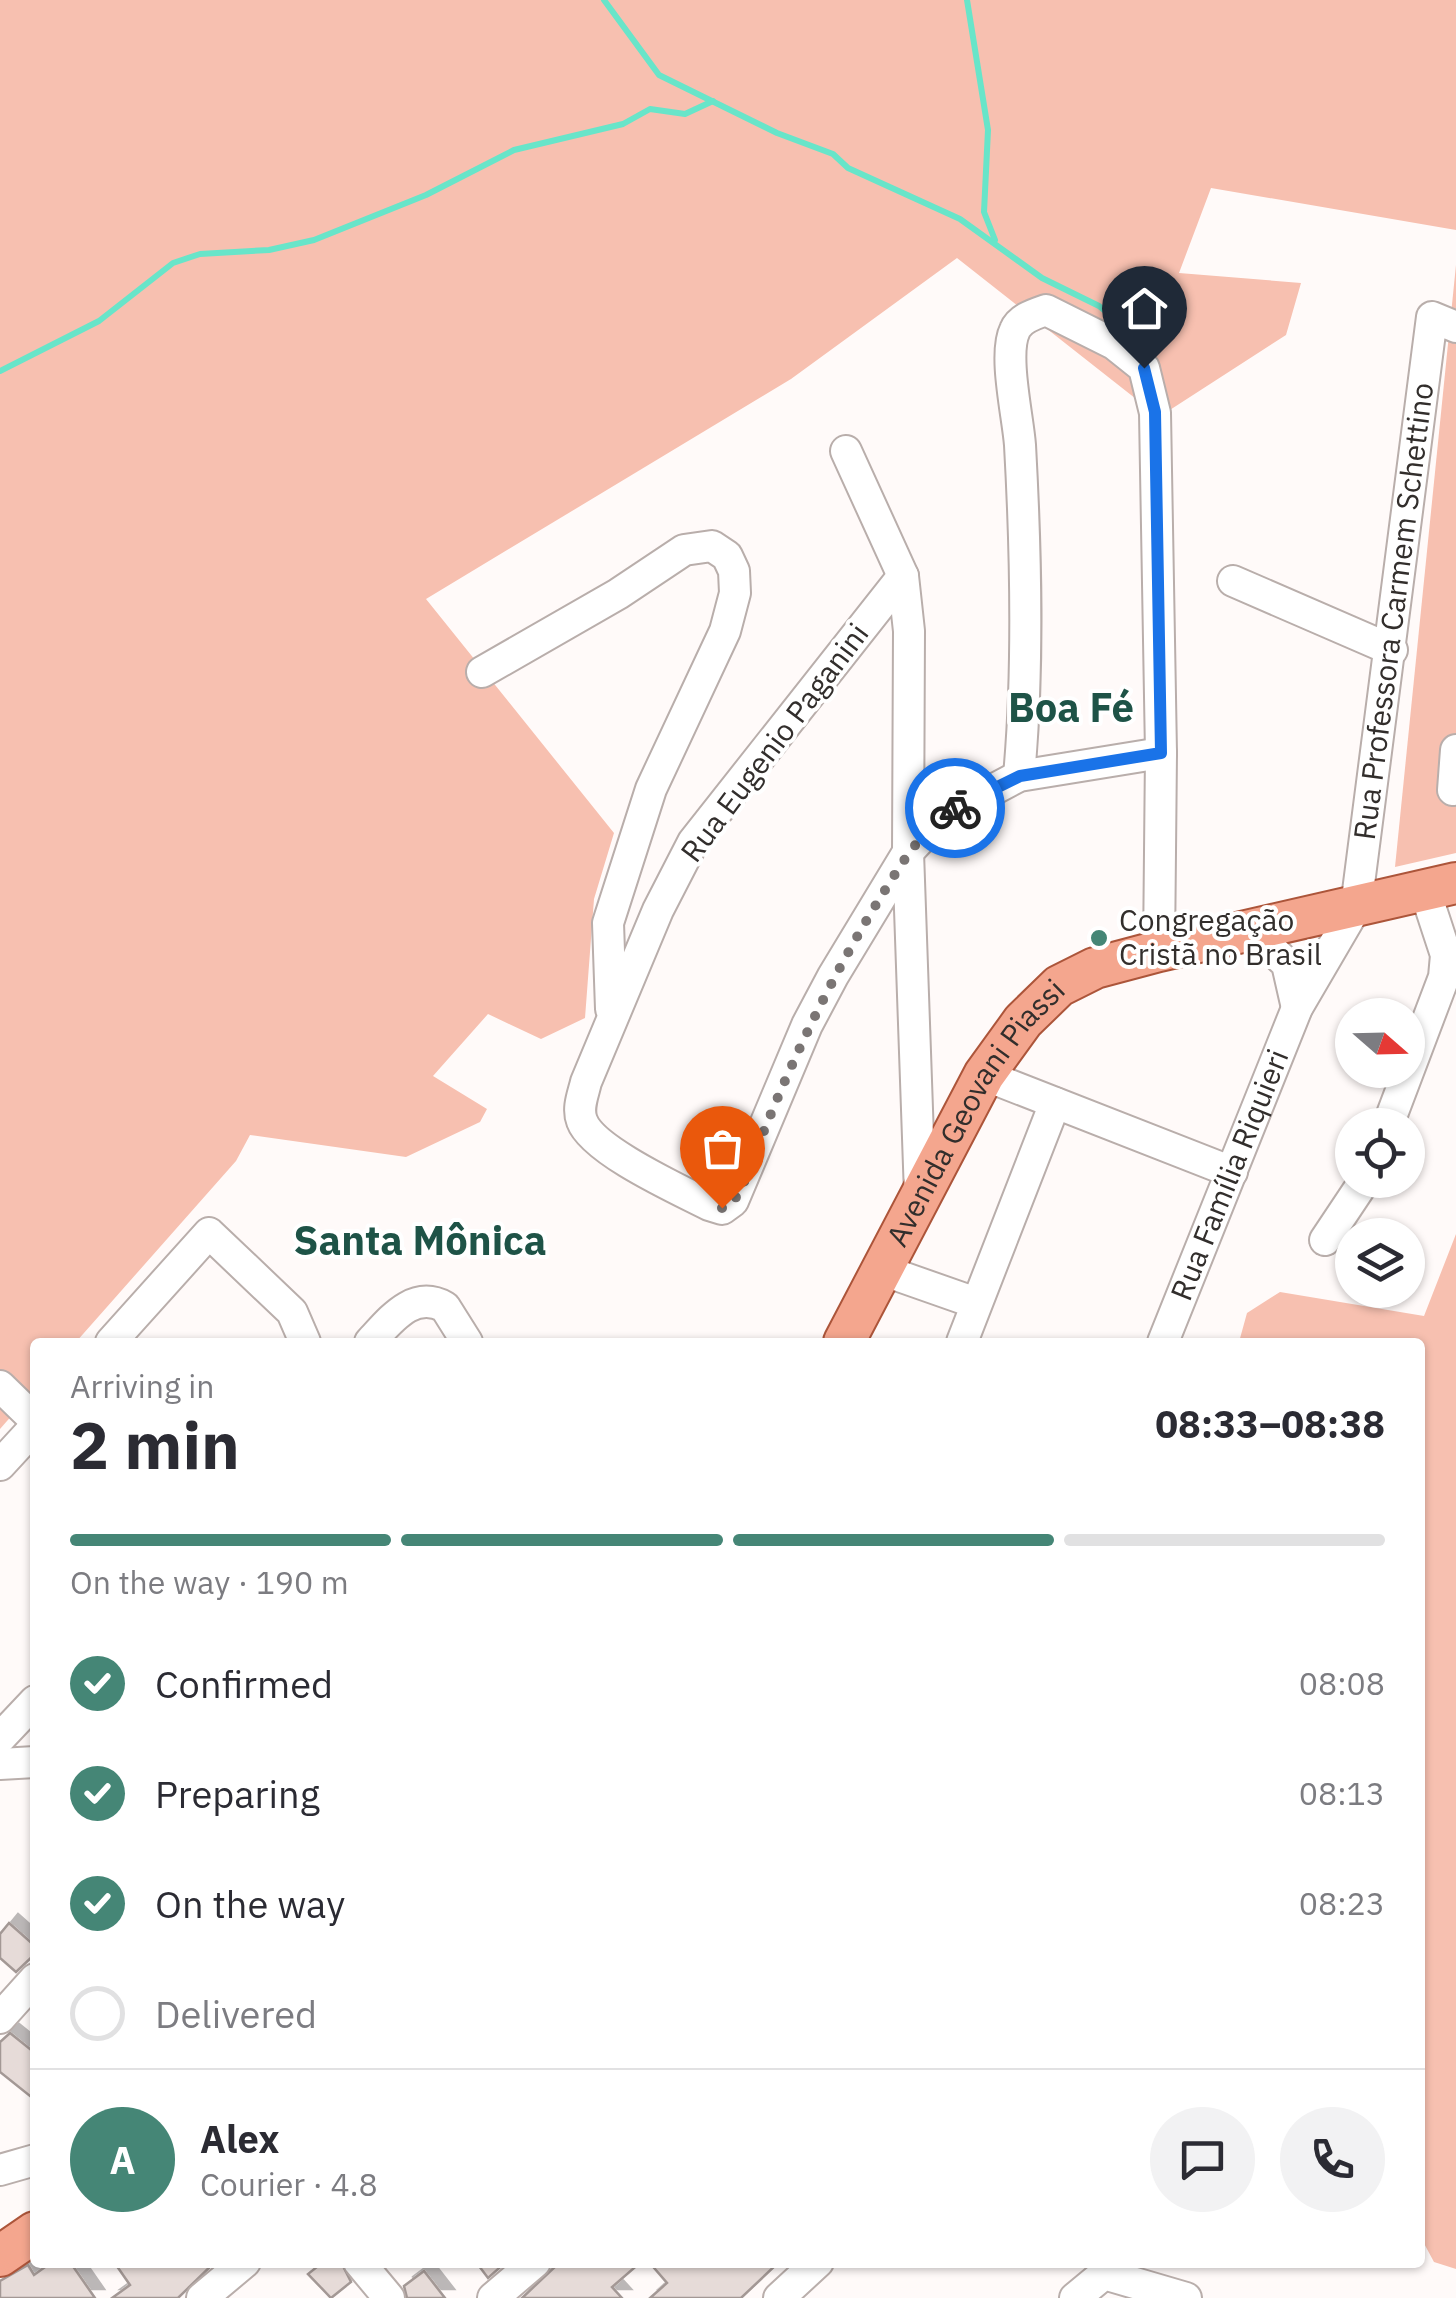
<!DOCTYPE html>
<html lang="en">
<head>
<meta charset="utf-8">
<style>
  body { margin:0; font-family:"IBM Plex Sans",sans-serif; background:#f2f2f3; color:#2b2b33; height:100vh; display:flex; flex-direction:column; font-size:38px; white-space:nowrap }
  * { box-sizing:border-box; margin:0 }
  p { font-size:32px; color:#7c7c81 }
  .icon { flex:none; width:55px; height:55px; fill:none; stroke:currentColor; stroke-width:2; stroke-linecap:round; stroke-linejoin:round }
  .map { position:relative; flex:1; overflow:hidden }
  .sheet { position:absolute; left:30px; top:1338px; width:1395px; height:930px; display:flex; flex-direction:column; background:#fff; border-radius:10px; box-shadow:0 2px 8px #0004 }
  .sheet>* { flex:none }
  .needle { width:65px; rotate:110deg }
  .tools { position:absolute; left:1335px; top:998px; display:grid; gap:20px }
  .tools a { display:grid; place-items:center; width:90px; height:90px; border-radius:50%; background:#fff; box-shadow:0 2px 8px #0004; font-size:50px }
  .pin { position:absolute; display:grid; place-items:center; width:85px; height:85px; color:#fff; margin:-102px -42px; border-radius:50% 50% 50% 0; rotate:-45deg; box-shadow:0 0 10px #0007 }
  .pin .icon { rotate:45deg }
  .courier { position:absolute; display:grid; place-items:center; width:100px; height:100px; margin:-50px; border:8px solid #1a73e8; border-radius:50%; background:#fff; color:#222; box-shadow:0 2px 12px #0007 }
  .headline em { font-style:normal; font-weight:700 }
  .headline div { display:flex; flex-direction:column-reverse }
  .headline { display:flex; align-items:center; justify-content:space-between; height:170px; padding:0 40px }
  h1 { font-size:65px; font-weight:700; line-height:75px }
  .bar { display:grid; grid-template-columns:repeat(4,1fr); gap:15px 10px; align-content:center; height:120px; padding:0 40px }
  .bar i { height:12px; border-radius:8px; background:#e1e1e2 }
  .bar .active { background:#458676 }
  .bar p { grid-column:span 4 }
  .line { display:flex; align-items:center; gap:25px; padding:0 40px; border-top:2px solid #e1e1e2 }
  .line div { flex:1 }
  .round { display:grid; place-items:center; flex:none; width:105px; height:105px; border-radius:52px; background:#f2f2f3 }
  ol { padding:0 40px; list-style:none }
  li { display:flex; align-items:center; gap:30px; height:110px }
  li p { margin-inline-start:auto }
  li .icon { padding:10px; border-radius:50%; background:#458676; color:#fff; stroke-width:4 }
  li:last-child { color:#7c7c81 }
  li i { width:55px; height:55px; border:5px solid #e1e1e2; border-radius:50% }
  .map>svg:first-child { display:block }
  .green { fill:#f7c0b0 }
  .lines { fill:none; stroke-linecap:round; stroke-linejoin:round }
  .stream { stroke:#68e5c9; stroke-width:6 }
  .building { fill:#e6dbd8; stroke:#a39895; stroke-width:2.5; filter:url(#shadow) }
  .minor-casing { stroke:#b9aeab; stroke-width:34 }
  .major-casing { stroke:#ac553a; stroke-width:44 }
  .minor { stroke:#fff; stroke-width:30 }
  .major { stroke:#f4a68e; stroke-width:40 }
  .done { stroke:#7a7574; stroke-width:10; stroke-dasharray:0 18 }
  .route { stroke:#1a73e8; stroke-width:12 }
  .poi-dot { fill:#458676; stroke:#fff; stroke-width:4 }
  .labels { text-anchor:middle; stroke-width:8; stroke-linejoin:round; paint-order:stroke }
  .street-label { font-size:30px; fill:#322e2c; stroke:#fff }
  .poi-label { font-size:30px; fill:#322e2c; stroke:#fff; text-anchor:start }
  .district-label { font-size:40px; font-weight:bold; fill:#1e5347; stroke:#fff }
</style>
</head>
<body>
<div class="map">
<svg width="1456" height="2298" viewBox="0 0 1456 2298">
  <defs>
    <filter id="shadow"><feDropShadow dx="9" dy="-9" stdDeviation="0" flood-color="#0004"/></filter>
  </defs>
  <rect width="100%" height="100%" fill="#fffaf9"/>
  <g class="green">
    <polygon points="0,0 1456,0 1456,230 1211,188 1179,273 1301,283 1286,335 1159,417 957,258 791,379 426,599 614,833 594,899 585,1018 541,1039 488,1014 433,1076 487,1109 480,1122 406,1157 250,1135 236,1161 76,1342 35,1342 35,1389 0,1429"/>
    <polygon points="1456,265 1456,853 1395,867"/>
    <polygon points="1456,1234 1456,2269 1434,2262 1420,2236 1420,1342 1239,1342 1247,1313 1280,1292 1424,1316"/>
  </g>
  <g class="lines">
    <g class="stream">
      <polyline points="604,0 659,75 777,133 833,154 848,168 960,219 1042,278 1099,306 1131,332"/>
      <polyline points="967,0 988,130 984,212 995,240"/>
      <polyline points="0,371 99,321 173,263 200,254 269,250 314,240 426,195 514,150 623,124 650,109 685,114 713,101"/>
    </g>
  </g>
  <g class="building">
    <polygon points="9,1923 35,1946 35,1954 16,1972 0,1958 0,1934"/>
    <polygon points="10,2033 35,2053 35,2100 0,2072 0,2042"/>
    <polygon points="52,2262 70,2262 95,2298 0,2298 0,2281 28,2265 34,2275"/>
    <polygon points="114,2262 215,2262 178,2298 112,2298 130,2285"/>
    <polygon points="323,2262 341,2262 351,2282 331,2298 308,2274"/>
    <polygon points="476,2262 506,2262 488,2278"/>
    <polygon points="560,2262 641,2262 612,2287 622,2298 522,2298"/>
    <polygon points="649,2262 779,2262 741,2298 650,2298 667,2283"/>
    <polygon points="424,2271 445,2298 407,2298 404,2286"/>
  </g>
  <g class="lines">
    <defs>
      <g id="minor">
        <polyline points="846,451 903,576 909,631 908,852 920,1195"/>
        <path d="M903 576 693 842 658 910 586 1082C583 1095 577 1108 582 1121 593 1151 680 1190 709 1205L722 1209 733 1201 807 1025 833 976 908 852 940 818 1019 776 1161 753"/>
        <polyline points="1233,581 1392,650"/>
        <polyline points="482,672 618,594 684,550 712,546 727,556 734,571 735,593 725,631 651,789 608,923 611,1009"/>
        <path d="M1019 776C1029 667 1026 553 1020 445 1018 417 1003 354 1015 330 1020 318 1035 314 1046 310L1114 344 1144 368 1155 413 1161 753 1159 951"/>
        <polyline points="1453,790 1456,750"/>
        <polyline points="1251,930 1287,964 1297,1008"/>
        <polyline points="984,1075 1232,1172"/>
        <polyline points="1388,1125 1444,977 1446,955 1425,891"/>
        <polyline points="1325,1240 1365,1180"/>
        <polyline points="882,1270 976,1303"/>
        <polyline points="111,1342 209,1233 292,1312 305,1342"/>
        <path d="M370 1342C390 1321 413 1289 445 1307L467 1342"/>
        <polyline points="962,1342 1055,1103"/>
        <path id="s1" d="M1163 1342 1297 1008 1356 907 1432 317 1456 327"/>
        <polyline points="0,1386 35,1420"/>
        <polyline points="0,1465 35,1427"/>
        <polyline points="0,1738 35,1701"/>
        <polyline points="0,1764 35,1762"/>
        <polyline points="0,2018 35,1979"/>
        <polyline points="0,2170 35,2160"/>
        <polyline points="359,2262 389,2298"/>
        <polyline points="202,2298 245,2262"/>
        <polyline points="493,2298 535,2262"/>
        <polyline points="779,2298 818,2262"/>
        <polyline points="1075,2298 1104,2274 1186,2298"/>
      </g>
      <g id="major">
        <path id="s2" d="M844 1342 984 1075 1023 1021 1059 986 1095 968 1159 951 1456 883"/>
        <polyline points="0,2256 35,2232"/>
      </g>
    </defs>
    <use href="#minor" class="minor-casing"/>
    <use href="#major" class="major-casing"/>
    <use href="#minor" class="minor"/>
    <use href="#major" class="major"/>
  </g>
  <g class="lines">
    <path class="done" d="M722 1208 734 1201 744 1182C781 1084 822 993 877 903 899 868 919 831 955 808"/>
    <polyline class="route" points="955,808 1020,776 1161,753 1155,412 1144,368"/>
  </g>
  <circle class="poi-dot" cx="1099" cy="938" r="10"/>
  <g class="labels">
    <g class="street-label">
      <text dy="10" stroke="none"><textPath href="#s1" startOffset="775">Rua Professora Carmem Schettino</textPath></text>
      <text transform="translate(775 743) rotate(-53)" y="10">Rua Eugenio Paganini</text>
      <text dy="10" stroke="none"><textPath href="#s2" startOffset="265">Avenida Geovani Piassi</textPath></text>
      <text dy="10" stroke="none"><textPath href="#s1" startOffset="180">Rua Família Riquieri</textPath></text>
    </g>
    <g class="poi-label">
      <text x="1119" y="931">Congregação<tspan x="1119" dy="34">Cristã no Brasil</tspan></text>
    </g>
    <g class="district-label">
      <text x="1071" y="722">Boa Fé</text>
      <text x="420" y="1255">Santa Mônica</text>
    </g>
  </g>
</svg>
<div class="tools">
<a><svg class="needle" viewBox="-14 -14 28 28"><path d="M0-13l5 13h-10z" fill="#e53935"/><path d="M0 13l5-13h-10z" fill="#7c7c81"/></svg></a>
<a><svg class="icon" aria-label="locate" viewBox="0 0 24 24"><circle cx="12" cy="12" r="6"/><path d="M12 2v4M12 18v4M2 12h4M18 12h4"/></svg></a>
<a><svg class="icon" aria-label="layers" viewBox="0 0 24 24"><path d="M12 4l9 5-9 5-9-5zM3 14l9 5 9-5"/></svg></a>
</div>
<div class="pin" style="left:722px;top:1208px;background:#ea580c"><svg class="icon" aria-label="bag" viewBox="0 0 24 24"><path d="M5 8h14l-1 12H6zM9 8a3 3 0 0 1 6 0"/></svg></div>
<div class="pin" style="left:1144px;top:368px;background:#1f2937"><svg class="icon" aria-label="home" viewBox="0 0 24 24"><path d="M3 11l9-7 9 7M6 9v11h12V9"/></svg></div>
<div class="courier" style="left:955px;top:808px"><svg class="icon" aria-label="bike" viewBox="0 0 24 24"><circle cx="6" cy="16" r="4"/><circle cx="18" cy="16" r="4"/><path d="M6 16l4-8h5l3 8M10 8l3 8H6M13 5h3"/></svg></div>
<section class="sheet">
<div class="headline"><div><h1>2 min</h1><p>Arriving in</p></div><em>08:33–08:38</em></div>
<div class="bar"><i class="active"></i><i class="active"></i><i class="active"></i><i></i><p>On the way · 190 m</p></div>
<ol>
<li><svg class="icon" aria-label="check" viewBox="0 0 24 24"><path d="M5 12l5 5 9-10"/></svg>Confirmed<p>08:08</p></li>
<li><svg class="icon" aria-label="check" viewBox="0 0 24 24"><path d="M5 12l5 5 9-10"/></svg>Preparing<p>08:13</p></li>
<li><svg class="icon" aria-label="check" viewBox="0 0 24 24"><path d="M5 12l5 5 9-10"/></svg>On the way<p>08:23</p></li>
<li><i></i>Delivered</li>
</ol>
<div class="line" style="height:180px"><b class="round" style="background:#458676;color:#fff">A</b><div><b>Alex</b><p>Courier · 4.8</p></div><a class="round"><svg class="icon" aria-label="chat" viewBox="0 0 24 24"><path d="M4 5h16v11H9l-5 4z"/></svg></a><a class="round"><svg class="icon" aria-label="phone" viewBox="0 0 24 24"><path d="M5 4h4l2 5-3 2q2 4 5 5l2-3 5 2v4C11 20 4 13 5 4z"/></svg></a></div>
</section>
</div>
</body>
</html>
